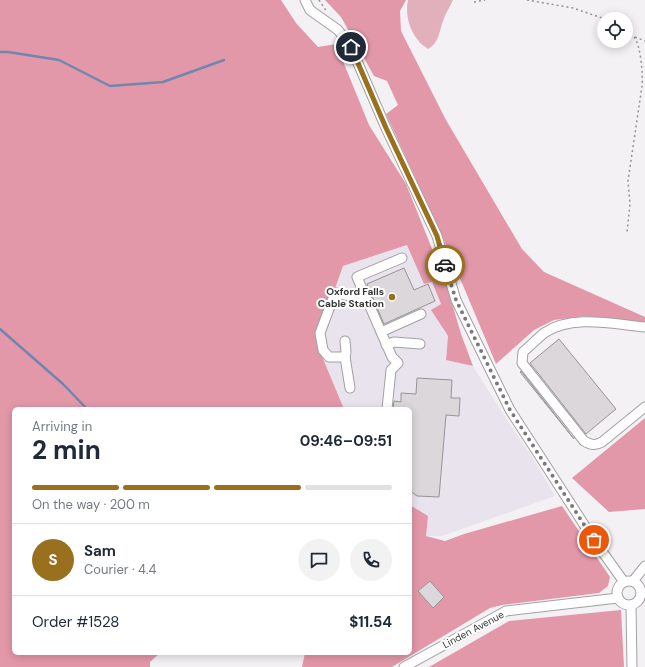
<!DOCTYPE html>
<html lang="en">
<head>
<meta charset="utf-8">
<style>
  body { margin:0; font-family:"DM Sans",sans-serif; background:#f2f2f3; color:#1f2937; height:100vh; display:flex; flex-direction:column; font-size:15px; white-space:nowrap }
  * { box-sizing:border-box; margin:0 }
  p { font-size:13px; color:#747a83 }
  .icon { flex:none; width:22px; height:22px; fill:none; stroke:currentColor; stroke-width:2; stroke-linecap:round; stroke-linejoin:round }
  .map { position:relative; flex:1; overflow:hidden }
  .details { position:absolute; left:12px; top:407px; width:400px; height:248px; display:flex; flex-direction:column; background:#fff; border-radius:6px; box-shadow:0 2px 10px #0003 }
  .details>* { flex:none }
  .buttons { position:absolute; left:597px; top:12px; display:grid; gap:8px }
  .buttons a { display:grid; place-items:center; width:36px; height:36px; border-radius:50%; background:#fff; box-shadow:0 2px 10px #0003; font-size:20px }
  .pin { position:absolute; display:grid; place-items:center; width:34px; height:34px; color:#fff; margin:-17px; border:2px solid #fff; border-radius:50%; box-shadow:0 1px 4px #0007 }
  .courier { position:absolute; display:grid; place-items:center; width:40px; height:40px; margin:-20px; border:3px solid #99701d; border-radius:50%; background:#fff; color:#222; box-shadow:0 1px 5px #0007 }
  .head em { font-style:normal; font-weight:700 }
  .head div { display:flex; flex-direction:column-reverse }
  .head { display:flex; align-items:center; justify-content:space-between; height:68px; padding:0 20px }
  h1 { font-size:26px; font-weight:700; line-height:30px }
  .bar { display:grid; grid-template-columns:repeat(4,1fr); gap:6px 4px; align-content:center; height:48px; padding:0 20px }
  .bar i { height:5px; border-radius:3px; background:#e0e1e3 }
  .bar .on { background:#99701d }
  .bar p { grid-column:span 4 }
  .line { display:flex; align-items:center; gap:10px; padding:0 20px; border-top:1px solid #e0e1e3 }
  .line div { flex:1 }
  .round { display:grid; place-items:center; flex:none; width:42px; height:42px; border-radius:21px; background:#f2f2f3 }
  .map>svg:first-child { display:block }
  .built { fill:#e9e3ed }
  .green { fill:#e1b0bb }
  .forest { fill:#e398aa }
  .lines { fill:none; stroke-linecap:round; stroke-linejoin:round }
  .stream { stroke:#7086af; stroke-width:2.5 }
  .building { fill:#dbd7da; stroke:#989496 }
  .minor-casing { stroke:#a2a0a3; stroke-width:11 }
  .path { stroke:#939193; stroke-width:1.5; stroke-dasharray:2 3; stroke-linecap:butt }
  .minor { stroke:#fff; stroke-width:9 }
  .done { stroke:#7a787a; stroke-width:4; stroke-dasharray:0 7.2 }
  .route { stroke:#99701d; stroke-width:5 }
  .poi-dot { fill:#99701d; stroke:#fff; stroke-width:1.5 }
  .labels { text-anchor:middle; stroke-width:4; stroke-linejoin:round; paint-order:stroke }
  .poi-label { font-size:10px; font-weight:bold; fill:#383738; stroke:#fff; text-anchor:end }
  .street-label { font-size:10px; fill:#383738; stroke:#fff }
</style>
</head>
<body>
<div class="map">
<svg width="645" height="667" viewBox="0 0 645 667">
  <rect width="100%" height="100%" fill="#f4f1f5"/>
  <polygon class="built" points="408,245 424,283 432,282 441,305 443,330 448,336 446,359 473,366 502,412 536,463 555,496 442,536 417,536 418,509 410,505 410,409 344,409 316,342 343,266"/>
  <path class="green" d="M408 0H453C450 7 445 14 443 21 439 32 439 43 428 49 425 46 420 44 418 40 409 30 405 13 408 0Z"/>
  <g class="forest">
    <polygon points="0,0 281,0 296,23 318,47 336,44 369,125 406,184 447,286 461,334 473,366 446,360 448,336 431,310 441,304 432,282 424,284 407,245 343,266 316,342 344,409 14,409 14,653 160,653 150,662 150,667 0,667"/>
    <polygon points="325,0 406,0 400,11 401,31 446,120 522,249 544,272 645,317 645,324 585,316 554,320 534,330 496,364 446,245 386,114 398,105 387,81 374,76 341,17"/>
    <polygon points="645,418 645,509 609,512 572,478"/>
    <polygon points="410,505 428,516 426,536 445,541 464,534 562,506 610,577 608,586 599,593 502,605 490,608 392,667 302,667 305,653 410,653"/>
    <polygon points="621,610 624,667 429,667 509,621"/>
  </g>
  <g class="lines">
    <g class="stream">
      <polyline points="0,52 8,52 59,60 110,86 163,82 224,60"/>
      <polyline points="0,329 63,384 87,409"/>
    </g>
  </g>
  <g class="building">
    <polygon points="404,268 414,290 428,284 435,301 384,324 367,284"/>
    <polygon points="559,339 616,409 586,434 530,363"/>
    <polygon points="521,371 574,439 520,372"/>
    <polygon points="417,378 452,380 451,398 460,398 459,416 446,415 439,497 417,496 410,491 410,409 393,409 394,401 401,402 401,393 416,394"/>
    <polygon points="430,581 444,597 433,608 418,591"/>
  </g>
  <g class="lines">
    <defs>
      <g id="minor">
        <polyline points="305,0 310,10 338,30 351,47 386,128 437,236 456,300 510,410 594,540 624,582"/>
        <path d="M645 327C613 324 572 314 544 333 537 339 530 346 523 352L522 363 584 441C591 445 595 446 602 442L645 407"/>
        <polyline points="381,332 421,314"/>
        <polyline points="345,341 346,352 345,357"/>
        <polyline points="386,345 394,342 420,344"/>
        <polyline points="350,388 345,357 329,357 323,350 320,333 335,293 366,299"/>
        <polyline points="387,409 391,370 398,363 392,357 357,277 402,258"/>
        <circle cx="629" cy="593" r="12"/>
        <polyline points="633,581 645,566"/>
        <polyline points="631,605 632,667"/>
        <polyline points="404,667 506,611 618,598"/>
      </g>
    </defs>
    <use href="#minor" class="minor-casing"/>
    <g class="path">
      <polyline points="319,0 327,12"/>
      <polyline points="527,0 573,8 605,19"/>
      <polyline points="474,2 485,0"/>
      <path d="M626 31C628 33 632 35 634 37 641 46 643 74 642 86L628 181 630 204 627 232"/>
      <polyline points="635,37 645,41"/>
    </g>
    <use href="#minor" class="minor"/>
  </g>
  <g class="lines">
    <polyline class="done" points="445,265 456,300 510,410 594,540"/>
    <polyline class="route" points="351,47 386,128 437,236 445,265"/>
  </g>
  <circle class="poi-dot" cx="392" cy="297" r="4"/>
  <g class="labels">
    <g class="poi-label">
      <text x="384" y="295">Oxford Falls<tspan x="384" dy="12">Cable Station</tspan></text>
    </g>
    <g class="street-label">
      <text transform="translate(473 629) rotate(-28)" y="4">Linden Avenue</text>
    </g>
  </g>
</svg>
<div class="buttons">
<a><svg class="icon" aria-label="locate" viewBox="0 0 24 24"><circle cx="12" cy="12" r="6"/><path d="M12 2v4M12 18v4M2 12h4M18 12h4"/></svg></a>
</div>
<div class="pin" style="left:594px;top:540px;background:#ea580c"><svg class="icon" aria-label="bag" viewBox="0 0 24 24"><path d="M5 8h14l-1 12H6zM9 8a3 3 0 0 1 6 0"/></svg></div>
<div class="pin" style="left:351px;top:47px;background:#1f2937"><svg class="icon" aria-label="home" viewBox="0 0 24 24"><path d="M3 11l9-7 9 7M6 9v11h12V9"/></svg></div>
<div class="courier" style="left:445px;top:265px"><svg class="icon" aria-label="car" viewBox="0 0 24 24"><path d="M5 17H2v-5l4-1 3-4h7l3 4 3 1v5h-3M9 17h6M6 11h13"/><circle cx="7" cy="17" r="2"/><circle cx="17" cy="17" r="2"/></svg></div>
<section class="details">
<div class="head"><div><h1>2 min</h1><p>Arriving in</p></div><em>09:46–09:51</em></div>
<div class="bar"><i class="on"></i><i class="on"></i><i class="on"></i><i></i><p>On the way · 200 m</p></div>
<div class="line" style="height:72px"><b class="round" style="background:#99701d;color:#fff">S</b><div><b>Sam</b><p>Courier · 4.4</p></div><a class="round"><svg class="icon" aria-label="chat" viewBox="0 0 24 24"><path d="M4 5h16v11H9l-5 4z"/></svg></a><a class="round"><svg class="icon" aria-label="phone" viewBox="0 0 24 24"><path d="M5 4h4l2 5-3 2q2 4 5 5l2-3 5 2v4C11 20 4 13 5 4z"/></svg></a></div>
<div class="line" style="height:52px"><div>Order #1528</div><b>$11.54</b></div>
</section>
</div>
</body>
</html>
